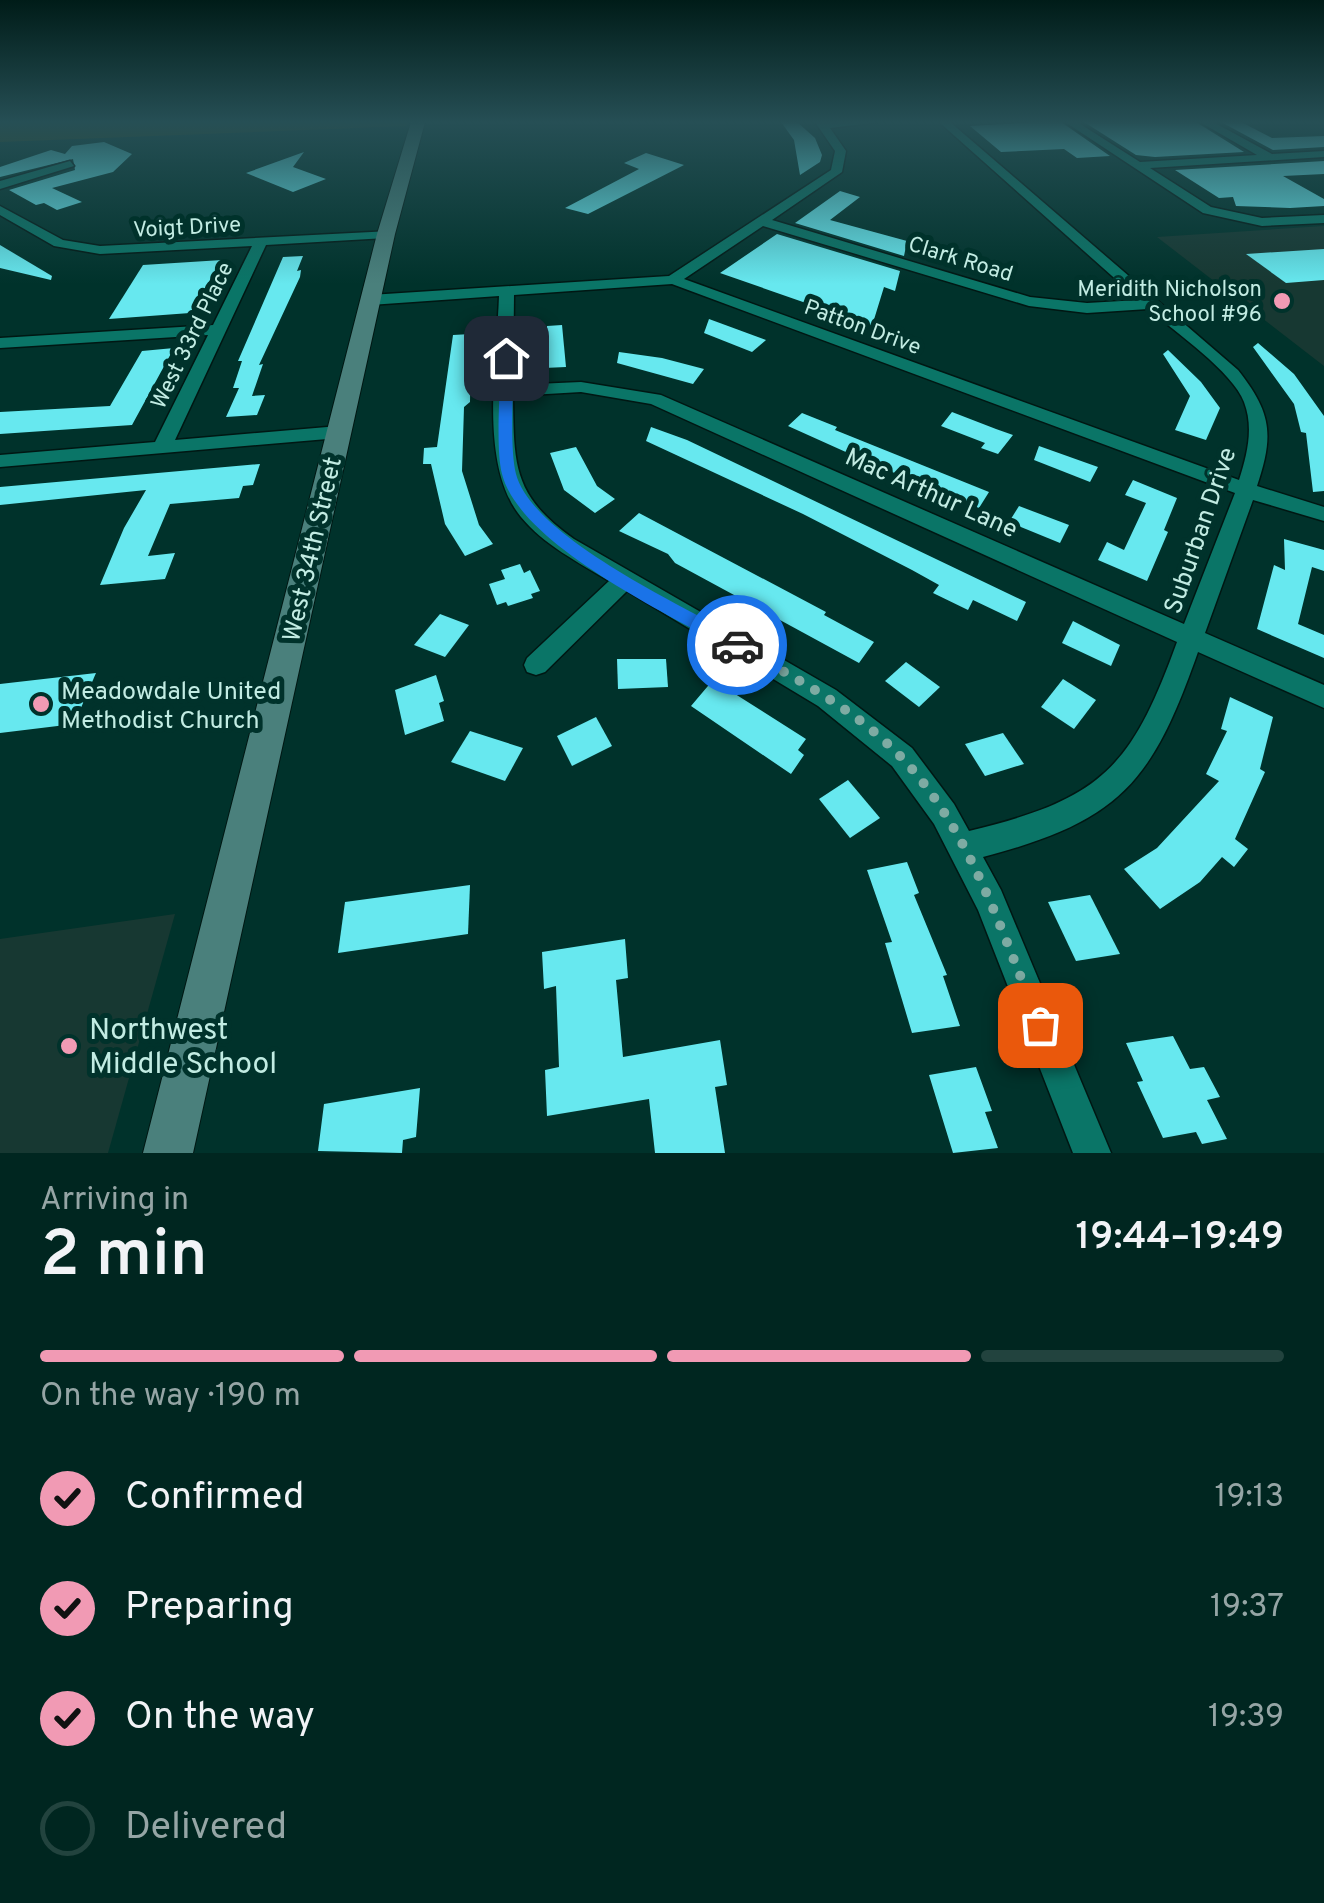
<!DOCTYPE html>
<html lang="en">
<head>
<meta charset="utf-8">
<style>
  body { margin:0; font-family:Overpass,sans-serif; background:#0a2e29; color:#f1f3f6; height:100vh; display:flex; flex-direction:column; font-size:38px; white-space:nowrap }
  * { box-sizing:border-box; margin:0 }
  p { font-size:32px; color:#95a5a5 }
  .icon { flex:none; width:55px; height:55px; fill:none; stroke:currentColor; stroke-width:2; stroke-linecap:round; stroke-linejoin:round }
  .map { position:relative; height:1153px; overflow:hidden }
  .side { display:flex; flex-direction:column; background:#002620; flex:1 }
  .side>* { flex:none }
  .pin { position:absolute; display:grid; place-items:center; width:85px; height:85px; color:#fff; margin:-42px; border-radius:20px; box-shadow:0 5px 15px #0006 }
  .courier { position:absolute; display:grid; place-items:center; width:100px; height:100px; margin:-50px; border:8px solid #1a73e8; border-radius:50%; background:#fff; color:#222; box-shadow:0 2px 12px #0007 }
  .headline em { font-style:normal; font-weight:600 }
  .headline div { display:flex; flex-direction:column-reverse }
  .headline { display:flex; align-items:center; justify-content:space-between; height:170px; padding:0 40px }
  h1 { font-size:65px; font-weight:600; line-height:75px }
  .bar { display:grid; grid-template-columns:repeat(4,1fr); gap:15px 10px; align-content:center; height:120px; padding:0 40px }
  .bar i { height:12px; border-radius:8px; background:#22433e }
  .bar .current { background:#f19ab4 }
  .bar p { grid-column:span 4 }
  ol { padding:0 40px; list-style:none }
  li { display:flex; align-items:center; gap:30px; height:110px }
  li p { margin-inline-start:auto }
  li .icon { padding:10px; border-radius:50%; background:#f19ab4; color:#111; stroke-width:4 }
  li:last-child { color:#95a5a5 }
  li i { width:55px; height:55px; border:5px solid #22433e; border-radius:50% }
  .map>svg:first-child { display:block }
  .built { fill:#173832 }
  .green { fill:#384311 }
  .building { fill:#67e8ef }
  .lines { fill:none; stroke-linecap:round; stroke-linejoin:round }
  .street-casing { stroke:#001713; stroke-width:3 }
  .secondary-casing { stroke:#001713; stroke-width:2 }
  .street { fill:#0a7567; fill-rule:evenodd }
  .secondary { fill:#4a807c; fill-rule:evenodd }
  .route { fill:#1a73e8 }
  .done { stroke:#7eaba3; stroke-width:10; stroke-dasharray:0 18 }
  .poi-dot { fill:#f19ab4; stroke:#00322b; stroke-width:4 }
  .labels { text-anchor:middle; stroke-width:10; stroke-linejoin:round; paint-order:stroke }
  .far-street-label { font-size:22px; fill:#c2ece3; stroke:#00322b }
  .far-poi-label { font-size:22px; fill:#c2ece3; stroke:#00322b; text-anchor:end }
  .street-label { font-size:25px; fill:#c2ece3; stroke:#00322b }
  .poi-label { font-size:25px; fill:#c2ece3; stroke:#00322b; text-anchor:start }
  .near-poi-label { font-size:30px; fill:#c2ece3; stroke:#00322b; text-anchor:start }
</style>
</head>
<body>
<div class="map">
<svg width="1324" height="1153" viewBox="0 0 1324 1153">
  <rect width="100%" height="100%" fill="#00322b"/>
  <g class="built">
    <polygon points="1324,226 1324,366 1157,237"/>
    <polygon points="175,914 108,1153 0,1153 0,939"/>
  </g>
  <polygon class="green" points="0,122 408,122 407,126 0,142"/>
  <g class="building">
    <polygon points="781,122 797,122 815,138 822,155 820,162 800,175 794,140"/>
    <polygon points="1038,122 1061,122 1110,156 1077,158 1064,149 1001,152 970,126"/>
    <polygon points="1084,122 1196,122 1244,152 1155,157 1136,155"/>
    <polygon points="1221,122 1241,122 1272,138 1324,136 1324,147 1273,150"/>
    <polygon points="104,142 132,154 113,172 52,188 82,202 57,210 44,203 36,205 9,190 75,170 73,159 0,177 0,167 51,150 65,154 72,146"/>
    <polygon points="304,152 293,167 326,179 293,192 246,173"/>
    <polygon points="646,153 684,165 588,214 565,208 639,169 624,163"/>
    <polygon points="1324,161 1324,174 1283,176 1324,199 1324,206 1290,208 1236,206 1233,197 1219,198 1175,170"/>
    <polygon points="840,191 860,197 830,220 907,241 904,256 795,223"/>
    <polygon points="777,234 900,271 895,291 884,287 872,326 720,273"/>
    <polygon points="0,245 52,276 51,280 0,268"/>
    <polygon points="1324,249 1324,280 1286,283 1246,254"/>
    <polygon points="303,256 297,271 301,270 300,277 259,365 263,364 252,396 265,395 257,415 226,417 239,388 233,388 242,361 238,361 283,257"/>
    <polygon points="222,260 190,313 109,319 143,265"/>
    <polygon points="709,319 766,340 752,352 704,333"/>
    <polygon points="562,325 566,367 544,368 547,326"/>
    <polygon points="471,334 470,402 464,407 462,471 479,525 493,544 465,556 445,524 431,464 423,464 424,448 437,447 453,335"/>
    <polygon points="1258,343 1294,374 1324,416 1324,491 1313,492 1306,433 1301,432 1294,404 1253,347"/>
    <polygon points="174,348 132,425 0,434 0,412 110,406 142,351"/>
    <polygon points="1168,350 1201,382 1220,408 1206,440 1175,430 1190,396 1163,354"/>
    <polygon points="619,352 662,358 704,369 693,384 617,363"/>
    <polygon points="952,412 996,429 1013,435 998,454 981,448 985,443 941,426"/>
    <polygon points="802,413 837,427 835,430 989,492 979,508 868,462 788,426"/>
    <polygon points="651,427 687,440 1026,602 1017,621 973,600 968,610 933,593 939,585 912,570 803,514 646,441"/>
    <polygon points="1039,446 1098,467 1090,482 1034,460"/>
    <polygon points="576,447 597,486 615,499 595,513 564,490 550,453"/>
    <polygon points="260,464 253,485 243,486 239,498 170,504 148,556 175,553 165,579 100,585 124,528 146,490 0,505 0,487"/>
    <polygon points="1133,480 1177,498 1164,530 1168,532 1147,581 1098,560 1107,542 1124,550 1146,503 1125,495"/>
    <polygon points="1019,506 1069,525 1060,543 1009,522"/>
    <polygon points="639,513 826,612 824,615 874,642 859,663 675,563 668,554 619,531"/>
    <polygon points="1284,539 1324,550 1324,571 1312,567 1298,624 1324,635 1324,658 1257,629 1274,565 1285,570"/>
    <polygon points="520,564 524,573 530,570 540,591 531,594 533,598 508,606 506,602 497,605 489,584 505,579 501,570"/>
    <polygon points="440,614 469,625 445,657 414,645"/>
    <polygon points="1073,621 1120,645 1111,666 1062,643"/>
    <polygon points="617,659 666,659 668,687 618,689"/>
    <polygon points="906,662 940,687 919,707 885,681"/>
    <polygon points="96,673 74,724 0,733 0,684"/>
    <polygon points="436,675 444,701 439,703 444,721 405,735 395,690"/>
    <polygon points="1063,679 1096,700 1074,729 1041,707"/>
    <polygon points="713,680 806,739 798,750 804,755 791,774 691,706"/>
    <polygon points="1230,697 1273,717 1260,769 1265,772 1235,839 1248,849 1234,867 1222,857 1200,882 1160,909 1124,869 1157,848 1219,781 1206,774 1227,731 1221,729"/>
    <polygon points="596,717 612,746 572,766 557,736"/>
    <polygon points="470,731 523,748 505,781 451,762"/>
    <polygon points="1003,733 1024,764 985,776 965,744"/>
    <polygon points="848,780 880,818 850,838 819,799"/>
    <polygon points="907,862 919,893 914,895 947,975 943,976 960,1026 912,1033 885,943 892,942 867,870"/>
    <polygon points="470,885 468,934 338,953 345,902"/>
    <polygon points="1090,895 1120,954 1076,961 1048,902"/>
    <polygon points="625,939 628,978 616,980 623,1057 720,1040 727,1085 715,1087 725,1153 655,1153 649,1099 547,1116 545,1070 559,1067 556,986 544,989 542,952"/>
    <polygon points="1173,1036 1190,1069 1204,1067 1220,1097 1207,1100 1227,1139 1202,1144 1196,1132 1163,1138 1137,1082 1143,1081 1126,1043"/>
    <polygon points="976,1067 992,1111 985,1112 998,1148 953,1153 929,1075"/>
    <polygon points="420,1088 416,1137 403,1140 402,1153 318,1151 324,1104"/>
  </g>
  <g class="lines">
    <defs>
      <g id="street">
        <path d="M815 122H879L830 128 846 151 842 172 772 220 1030 297 1087 303 1139 300 939 122H950L1238 370C1272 413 1274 435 1257 486L1324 507V521L1253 500 1205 633 1324 685V708L1198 652C1152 783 1120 821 983 857L1001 890 1111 1153H1073L978 910 934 824 892 766 818 706 627 591 545 672 536 675 527 672 524 665 527 658 609 581C578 562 544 545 521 517 478 465 497 360 499 296L370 305 362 300 370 295 669 276 831 170 835 151ZM763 226 1029 306 1087 313 1148 309C1174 331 1233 372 1244 402 1254 428 1247 455 1239 480L684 279ZM672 284 1235 493 1184 624 661 395 581 382 513 385 514 295ZM581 392 651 404 1177 642C1131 769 1101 799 969 831L954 804 912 748 836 690 574 539C513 496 514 466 513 396Z"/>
        <polygon points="1065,122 1077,122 1140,162 1257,155 1200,122 1213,122 1272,154 1324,151 1324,157 1150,168 1211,207 1262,218 1324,215 1324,223 1262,226 1203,213"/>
        <polygon points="70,161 74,166 0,189 0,181"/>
        <polygon points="0,206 63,240 100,246 391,231 393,234 386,238 266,245 175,440 339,426 348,432 339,438 0,467 0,455 155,442 208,335 0,348 0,338 213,325 252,246 100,254 54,246 0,215"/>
      </g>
      <polygon id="secondary" points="411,122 425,122 395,234 193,1153 143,1153 377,234"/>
    </defs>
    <use href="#street" class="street-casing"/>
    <use href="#secondary" class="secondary-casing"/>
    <use href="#street" class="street"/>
    <use href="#secondary" class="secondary"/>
  </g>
  <linearGradient id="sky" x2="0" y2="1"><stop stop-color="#001c18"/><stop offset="0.43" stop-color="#264f55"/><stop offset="1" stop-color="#264f55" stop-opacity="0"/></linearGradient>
  <rect width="1324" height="284" fill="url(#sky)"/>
  <path class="route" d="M506 354 513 358C514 389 509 446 516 474 533 538 686 607 743 640V650H731C669 614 520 545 502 474 495 446 501 388 500 358Z"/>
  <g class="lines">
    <path class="done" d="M737 645C794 678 854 708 900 756 970 828 1002 934 1040 1025"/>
  </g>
  <g class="poi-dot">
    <circle cx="1282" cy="301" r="10"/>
    <circle cx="41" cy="704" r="10"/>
    <circle cx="69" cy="1046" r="10"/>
  </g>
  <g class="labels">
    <g class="far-street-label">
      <text transform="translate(187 226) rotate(-3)" y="8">Voigt Drive</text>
      <text transform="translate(961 258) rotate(17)" y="8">Clark Road</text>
      <text transform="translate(863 326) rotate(20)" y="8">Patton Drive</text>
      <text transform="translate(191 335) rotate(-64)" y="8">West 33rd Place</text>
    </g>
    <g class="far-poi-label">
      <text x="1262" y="296">Meridith Nicholson<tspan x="1262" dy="25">School #96</tspan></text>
    </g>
    <g class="street-label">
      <text transform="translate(932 492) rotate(24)" y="9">Mac Arthur Lane</text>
      <text transform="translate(1199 530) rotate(-71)" y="9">Suburban Drive</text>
      <text transform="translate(311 549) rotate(-77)" y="9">West 34th Street</text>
    </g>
    <g class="poi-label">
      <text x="61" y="699">Meadowdale United<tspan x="61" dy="29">Methodist Church</tspan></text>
    </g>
    <g class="near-poi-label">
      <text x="89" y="1039">Northwest<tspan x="89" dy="34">Middle School</tspan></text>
    </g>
  </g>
</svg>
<div class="pin" style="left:1040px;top:1025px;background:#ea580c"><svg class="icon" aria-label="bag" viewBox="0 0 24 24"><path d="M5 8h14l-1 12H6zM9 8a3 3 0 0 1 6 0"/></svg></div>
<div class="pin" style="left:506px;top:358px;background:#1f2937"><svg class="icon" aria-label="home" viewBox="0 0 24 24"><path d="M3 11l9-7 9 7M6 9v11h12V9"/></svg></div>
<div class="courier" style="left:737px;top:645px"><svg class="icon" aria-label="car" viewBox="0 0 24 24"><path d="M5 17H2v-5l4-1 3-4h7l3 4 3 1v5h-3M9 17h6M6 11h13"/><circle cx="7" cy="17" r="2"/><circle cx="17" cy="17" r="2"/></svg></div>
</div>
<section class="side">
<div class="headline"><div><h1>2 min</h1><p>Arriving in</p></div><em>19:44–19:49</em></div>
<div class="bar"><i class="current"></i><i class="current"></i><i class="current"></i><i></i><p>On the way · 190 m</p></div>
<ol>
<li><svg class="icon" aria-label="check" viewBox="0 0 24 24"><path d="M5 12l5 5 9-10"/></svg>Confirmed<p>19:13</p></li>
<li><svg class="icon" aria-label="check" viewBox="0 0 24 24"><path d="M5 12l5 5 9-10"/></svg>Preparing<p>19:37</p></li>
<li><svg class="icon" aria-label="check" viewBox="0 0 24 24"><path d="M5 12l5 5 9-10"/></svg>On the way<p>19:39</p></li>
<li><i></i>Delivered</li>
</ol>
</section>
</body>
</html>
